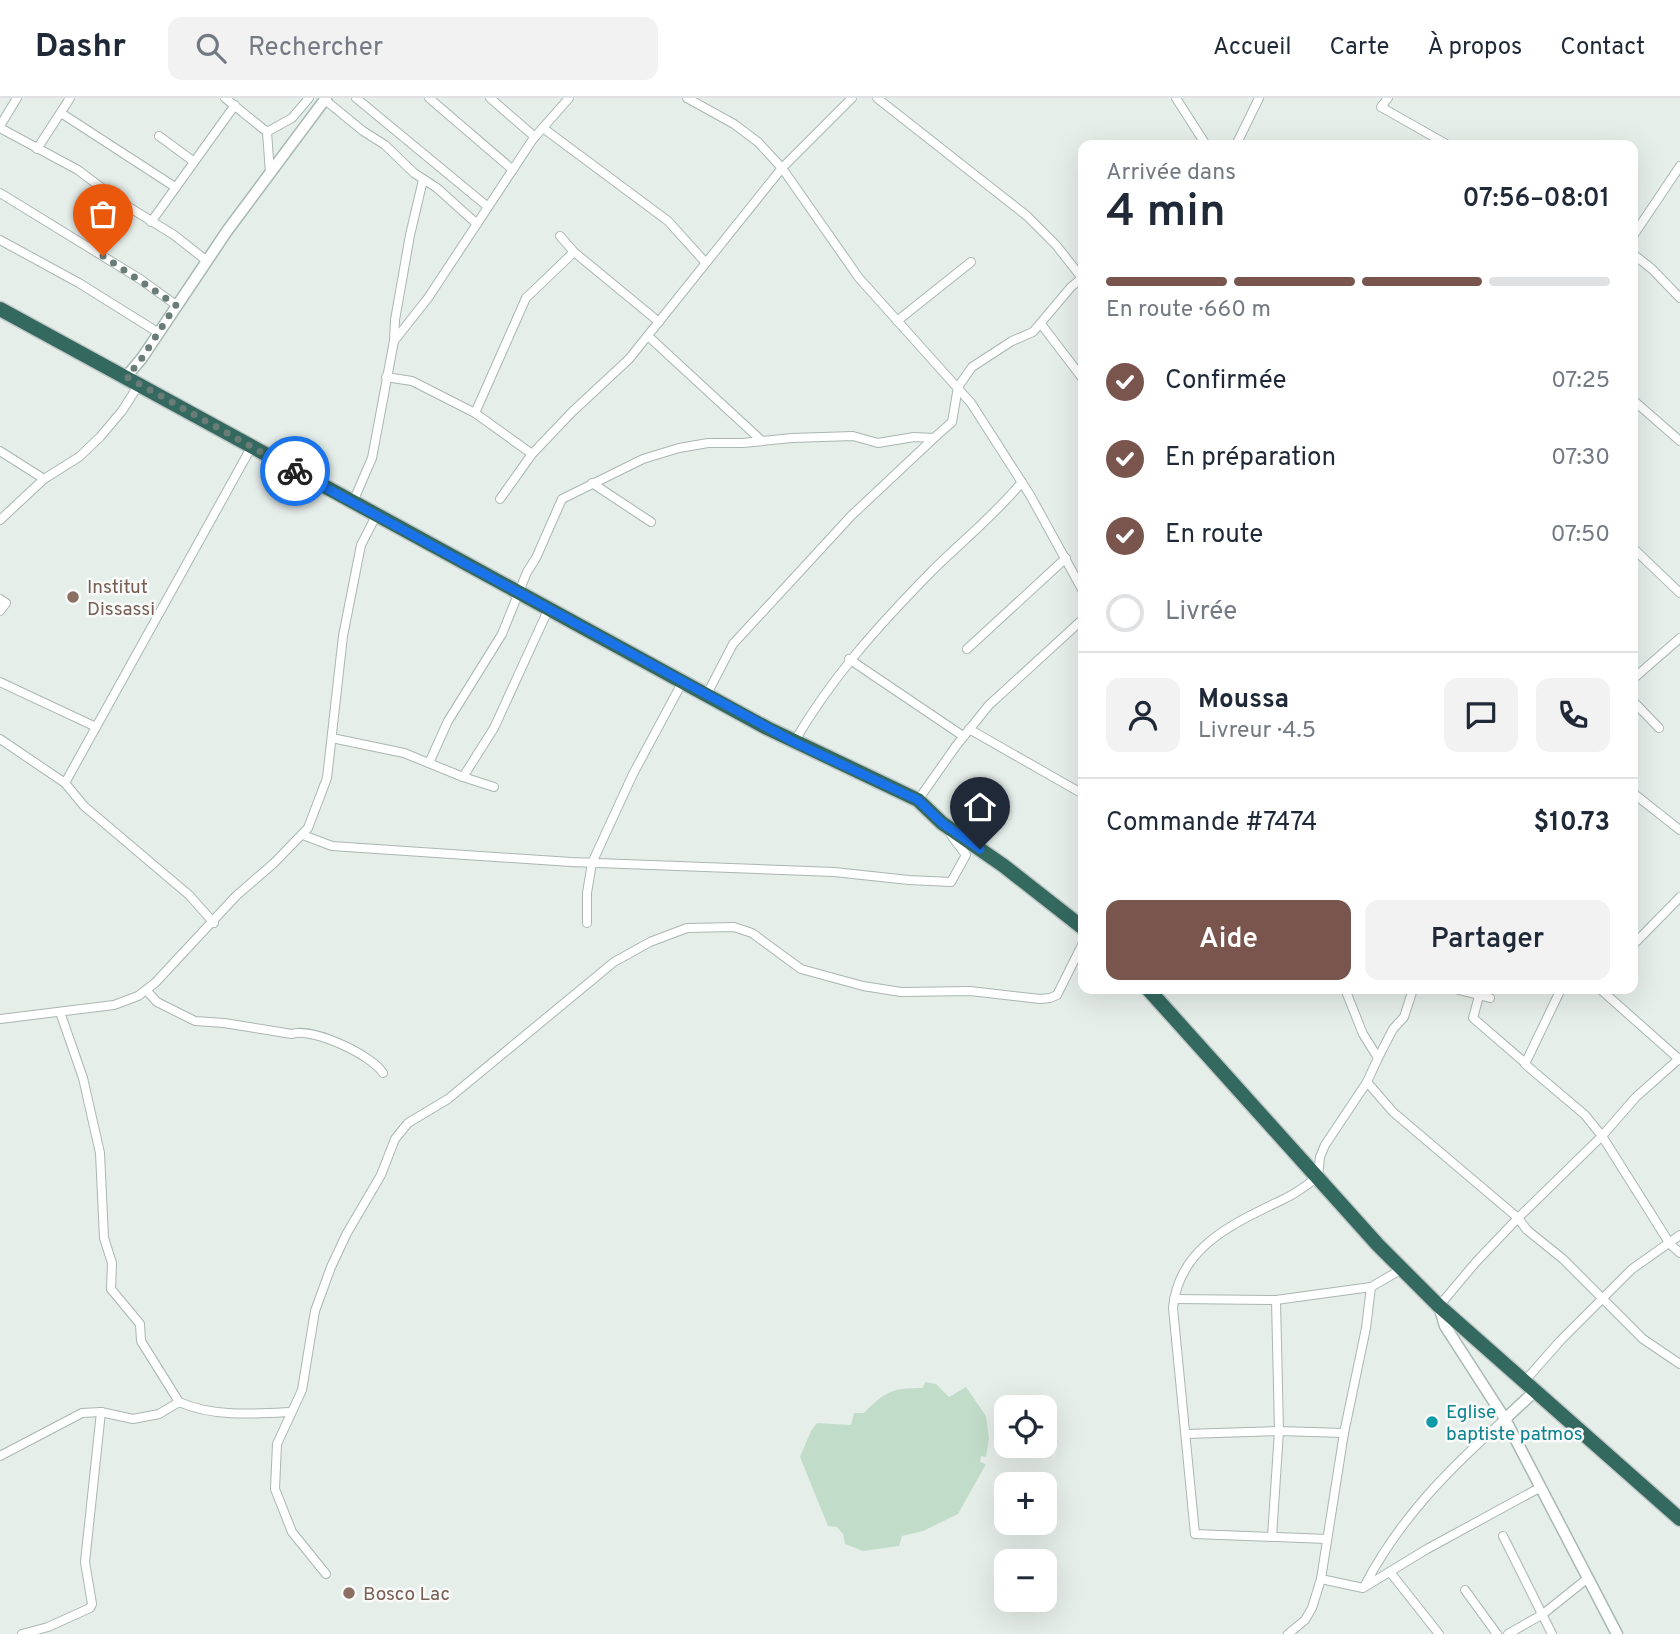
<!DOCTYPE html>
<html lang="fr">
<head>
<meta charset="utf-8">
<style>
  body { margin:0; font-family:Overpass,sans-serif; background:#f2f2f3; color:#1f2937; height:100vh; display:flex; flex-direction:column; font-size:26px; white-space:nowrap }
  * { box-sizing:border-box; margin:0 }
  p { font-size:23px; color:#747a83 }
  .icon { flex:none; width:38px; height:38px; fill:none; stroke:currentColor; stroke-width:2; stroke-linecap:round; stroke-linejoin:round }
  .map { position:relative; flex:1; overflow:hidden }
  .drawer { position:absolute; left:1078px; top:42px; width:560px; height:854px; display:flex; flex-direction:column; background:#fff; border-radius:14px; box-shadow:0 7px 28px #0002 }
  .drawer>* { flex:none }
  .controls { position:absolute; left:994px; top:1297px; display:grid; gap:14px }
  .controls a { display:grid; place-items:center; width:63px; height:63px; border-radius:14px; background:#fff; box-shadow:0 7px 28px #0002; font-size:35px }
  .pin { position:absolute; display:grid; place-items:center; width:60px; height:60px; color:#fff; margin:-72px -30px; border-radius:50% 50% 50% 0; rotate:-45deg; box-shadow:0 0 7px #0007 }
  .pin .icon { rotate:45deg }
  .courier { position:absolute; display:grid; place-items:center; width:70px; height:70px; margin:-35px; border:5px solid #1a73e8; border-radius:50%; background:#fff; color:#222; box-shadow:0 2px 9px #0007 }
  .overview em { font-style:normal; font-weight:600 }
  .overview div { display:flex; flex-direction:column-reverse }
  .overview { display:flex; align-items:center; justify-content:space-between; height:119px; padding:0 28px }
  h1 { font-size:46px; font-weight:600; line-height:52px }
  .bar { display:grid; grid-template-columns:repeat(4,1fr); gap:10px 7px; align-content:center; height:84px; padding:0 28px }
  .bar i { height:9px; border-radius:5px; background:#e0e1e3 }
  .bar .active { background:#79554e }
  .bar p { grid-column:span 4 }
  .line { display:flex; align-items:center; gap:18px; padding:0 28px; border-top:2px solid #e0e1e3 }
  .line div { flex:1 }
  .round { display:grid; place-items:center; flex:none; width:74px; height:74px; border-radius:14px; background:#f2f2f3 }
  ol { padding:0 28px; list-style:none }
  li { display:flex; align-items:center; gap:21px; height:77px }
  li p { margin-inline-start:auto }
  li .icon { padding:7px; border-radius:50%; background:#79554e; color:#fff; stroke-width:4 }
  li:last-child { color:#747a83 }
  li i { width:38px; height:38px; border:4px solid #e0e1e3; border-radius:50% }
  .action { display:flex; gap:14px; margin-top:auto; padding:14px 28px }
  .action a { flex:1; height:80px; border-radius:14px; background:#79554e; color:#fff; font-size:28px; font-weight:600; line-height:80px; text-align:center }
  .action a+a { background:#f2f2f3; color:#1f2937 }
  header { display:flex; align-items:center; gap:42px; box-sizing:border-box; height:98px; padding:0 35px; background:#fff; border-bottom:2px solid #e0e1e3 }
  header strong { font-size:33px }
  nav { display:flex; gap:38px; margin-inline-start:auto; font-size:24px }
  .search { width:490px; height:63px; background:#f2f2f3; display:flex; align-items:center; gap:18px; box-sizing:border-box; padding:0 24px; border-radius:14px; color:#747a83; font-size:26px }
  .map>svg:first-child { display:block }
  .green { fill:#c1ddc9 }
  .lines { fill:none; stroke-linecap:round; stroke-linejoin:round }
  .street-casing { stroke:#a9b6b1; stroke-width:10 }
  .secondary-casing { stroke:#a5b9b2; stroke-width:13 }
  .highway-casing { stroke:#c2c9c8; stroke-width:17 }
  .street { stroke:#fff; stroke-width:8 }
  .secondary { stroke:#fff; stroke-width:10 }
  .highway { stroke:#34695f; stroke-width:14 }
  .done { stroke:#697c77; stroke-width:7; stroke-dasharray:0 12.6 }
  .route { stroke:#1a73e8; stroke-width:9 }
  .education-dot { fill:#8d6e63; stroke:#f7faf8; stroke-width:2.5 }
  .culture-dot { fill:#0f9aa8; stroke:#f7faf8; stroke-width:2.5 }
  .labels { text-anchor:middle; stroke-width:5; stroke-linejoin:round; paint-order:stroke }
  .education-label { font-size:19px; fill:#785e54; stroke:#f7faf8; text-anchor:start }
  .culture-label { font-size:19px; fill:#0d838f; stroke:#f7faf8; text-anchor:start }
</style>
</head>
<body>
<header>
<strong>Dashr</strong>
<div class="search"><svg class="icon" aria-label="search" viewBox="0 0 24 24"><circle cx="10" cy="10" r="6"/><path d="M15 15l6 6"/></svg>Rechercher</div>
<nav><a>Accueil</a><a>Carte</a><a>À propos</a><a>Contact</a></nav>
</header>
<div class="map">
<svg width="1680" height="1536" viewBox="0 0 1680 1536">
  <rect width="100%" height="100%" fill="#e6eeea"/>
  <path class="green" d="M925 1284 936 1286 949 1299 966 1289 986 1318 989 1340 986 1359 981 1358 980 1364 986 1366 958 1416 923 1433 902 1438 899 1448 863 1453 845 1446 843 1436 837 1429 828 1428 800 1359 811 1333 817 1325 851 1327 854 1315H864C886 1293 892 1290 923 1290Z"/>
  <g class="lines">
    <defs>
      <g id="street">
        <polyline points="225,0 267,34 270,75"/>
        <polyline points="356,0 488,109"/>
        <polyline points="429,0 513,72"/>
        <polyline points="490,0 535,39"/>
        <polyline points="687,0 734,26 758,44 782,70 859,180 971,305 1030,397 1083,493"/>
        <polyline points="877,0 1027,118 1056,147 1082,180"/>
        <polyline points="1176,0 1206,47"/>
        <polyline points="1388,0 1381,9 1448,47"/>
        <polyline points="325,2 363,33 385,47 414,75 437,90 477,126"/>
        <polyline points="61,15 175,89"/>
        <polyline points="0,28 17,0"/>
        <polyline points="0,30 78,72 119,103 174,137 207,163"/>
        <polyline points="543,30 668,123 705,164"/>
        <polyline points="267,34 292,20 309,0"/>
        <polyline points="159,38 193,63"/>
        <polyline points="1236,47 1259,0"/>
        <polyline points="37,51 70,0"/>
        <polyline points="0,95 140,181 176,207"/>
        <polyline points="151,124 235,7"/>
        <polyline points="560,138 574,154 659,224"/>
        <polyline points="1633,138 1680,68"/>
        <polyline points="0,142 79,185 159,235"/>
        <polyline points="1633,156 1652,171 1680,200"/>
        <polyline points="897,223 971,164"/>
        <polyline points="1041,226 1083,281"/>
        <polyline points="648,238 762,343"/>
        <polyline points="394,243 395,222 410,137 423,82"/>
        <polyline points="386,279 412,283 475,315 532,356"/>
        <polyline points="1633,302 1680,343"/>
        <polyline points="475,315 526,200 574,154"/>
        <polyline points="0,353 44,381"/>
        <polyline points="592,385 651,424"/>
        <polyline points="500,401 532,356 572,314 629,261 782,70 852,0"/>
        <polyline points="353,404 372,360 394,243 428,200 533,41 569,0"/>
        <polyline points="0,422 44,381 79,359 100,339 122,313 138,288"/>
        <polyline points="1633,450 1680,495"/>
        <polyline points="0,501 6,505 0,513"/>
        <polyline points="967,551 1066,460"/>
        <polyline points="849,561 963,638"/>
        <polyline points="1633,581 1680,540"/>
        <polyline points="0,584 96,629"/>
        <polyline points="707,596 733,546 851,418 934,340"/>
        <polyline points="1633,603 1659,630"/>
        <polyline points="969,631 1083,696"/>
        <polyline points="332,640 404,655 463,679 494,630 549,510"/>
        <polyline points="0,641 65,685 84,708 189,797 214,825"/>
        <path d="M794 644C832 579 878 528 931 474 961 444 995 417 1022 384"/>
        <polyline points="429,665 448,623 502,536 527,474 536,460 562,401 643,361 679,350 708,345 743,345 792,340 853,338 878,345 914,339 934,340 952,324 958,289 972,269 1012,243 1033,234 1071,189 1083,179"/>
        <polyline points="463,679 494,689"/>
        <polyline points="65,685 252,348"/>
        <polyline points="1633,695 1680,732"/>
        <polyline points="918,702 956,648 989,607 1083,521"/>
        <polyline points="303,737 332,748 571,764 834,774 909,782 951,784 966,757 951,737"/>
        <polyline points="587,825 587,795 592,765 633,676 683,583"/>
        <polyline points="1633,847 1680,799"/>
        <polyline points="1455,891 1490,900"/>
        <polyline points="1561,891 1525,966 1585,1017 1602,1038 1670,1146 1680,1155"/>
        <polyline points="1600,891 1680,962"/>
        <path d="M146 892 157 904 195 923 224 925 292 936C312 929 372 957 383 975"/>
        <polyline points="1479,898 1473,920 1524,964"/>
        <polyline points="60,914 83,980 100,1055 104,1140 112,1165 111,1191 140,1226 141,1243 179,1304"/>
        <polyline points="0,921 114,907 138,898 155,885 236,798 274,765 308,730 327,680 343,538 361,447 376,418"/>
        <polyline points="1378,960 1393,931 1404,919 1413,891"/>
        <polyline points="1367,984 1393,1014 1518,1120 1527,1132 1563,1161 1643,1241 1680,1266"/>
        <polyline points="1174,1201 1276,1202 1371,1189"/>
        <polyline points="1439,1208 1476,1164 1518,1120 1602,1038 1636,999 1680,960"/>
        <polyline points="1523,1285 1561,1242 1632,1171 1680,1137"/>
        <polyline points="1186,1336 1279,1333 1344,1335"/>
        <path d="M0 1358 82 1315 101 1314 133 1321 159 1316 179 1304C213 1319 253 1316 290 1314"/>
        <polyline points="1503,1438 1552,1536"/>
        <polyline points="1272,1439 1279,1333 1276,1202"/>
        <path d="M1327 1441 1195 1436 1173 1210C1179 1147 1237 1124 1286 1100 1297 1095 1308 1086 1318 1079L1320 1059 1325 1047 1367 984 1378 960 1363 936 1345 891"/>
        <polyline points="1390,1474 1439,1536"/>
        <polyline points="326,1476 292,1434 275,1391 277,1346 302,1292 315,1213 331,1169 347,1135 381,1077 395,1041 408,1025 448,1001 614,864 650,844 687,830 734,829 752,835 801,871 863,888 901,894 970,893 1040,901 1050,900 1057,897 1083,845"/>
        <polyline points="1321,1481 1363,1490 1427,1451 1541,1389"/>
        <path d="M1365 1487C1400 1420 1449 1371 1505 1321"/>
        <polyline points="1465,1492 1497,1536"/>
        <polyline points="22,1536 48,1529 90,1510 92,1506 85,1464 101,1314"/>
        <polyline points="1288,1536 1305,1522 1312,1510 1321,1481 1344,1335 1366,1230 1371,1189 1402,1171"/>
        <polyline points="1508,1536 1543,1516 1588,1480"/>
      </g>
      <g id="secondary">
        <polyline points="126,279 142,260 227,133 326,0"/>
        <polyline points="1439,1208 1445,1228 1505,1321 1617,1536"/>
        <polyline points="1505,1321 1534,1294"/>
      </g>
      <g id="highway">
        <polyline points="0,211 767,630 918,702 942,725 1004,768 1083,830"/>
        <polyline points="1148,891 1378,1147 1439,1208 1680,1421"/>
      </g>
    </defs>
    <use href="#street" class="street-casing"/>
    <use href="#secondary" class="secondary-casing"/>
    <use href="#highway" class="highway-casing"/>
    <use href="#street" class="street"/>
    <use href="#secondary" class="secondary"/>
    <use href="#highway" class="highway"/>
  </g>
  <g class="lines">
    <polyline class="done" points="103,158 176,207 142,260 127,279 295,373"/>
    <polyline class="route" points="295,373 794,644 918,702 942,725 980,751"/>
  </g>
  <g class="education-dot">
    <circle cx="73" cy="499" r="7"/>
    <circle cx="349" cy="1495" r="7"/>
  </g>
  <circle class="culture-dot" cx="1432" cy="1324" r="7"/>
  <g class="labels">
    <g class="education-label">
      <text x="87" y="495">Institut<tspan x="87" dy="22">Dissassi</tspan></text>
      <text x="363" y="1502">Bosco Lac</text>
    </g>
    <g class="culture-label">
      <text x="1446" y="1320">Eglise<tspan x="1446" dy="22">baptiste patmos</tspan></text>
    </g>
  </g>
</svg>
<div class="controls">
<a><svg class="icon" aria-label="locate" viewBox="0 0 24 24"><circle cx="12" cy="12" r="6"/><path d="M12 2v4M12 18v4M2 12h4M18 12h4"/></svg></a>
<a>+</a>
<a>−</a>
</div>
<div class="pin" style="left:103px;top:158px;background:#ea580c"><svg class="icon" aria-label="bag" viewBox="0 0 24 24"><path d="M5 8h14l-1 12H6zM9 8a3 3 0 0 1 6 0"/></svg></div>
<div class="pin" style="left:980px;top:751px;background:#1f2937"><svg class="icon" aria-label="home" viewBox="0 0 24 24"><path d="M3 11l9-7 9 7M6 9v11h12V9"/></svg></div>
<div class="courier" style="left:295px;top:373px"><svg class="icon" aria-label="bike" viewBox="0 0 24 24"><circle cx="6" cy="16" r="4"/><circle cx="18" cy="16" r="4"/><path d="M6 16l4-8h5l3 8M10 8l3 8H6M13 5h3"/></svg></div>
<section class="drawer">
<div class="overview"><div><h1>4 min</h1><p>Arrivée dans</p></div><em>07:56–08:01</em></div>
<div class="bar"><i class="active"></i><i class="active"></i><i class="active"></i><i></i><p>En route · 660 m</p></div>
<ol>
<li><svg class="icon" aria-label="check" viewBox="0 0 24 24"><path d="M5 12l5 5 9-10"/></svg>Confirmée<p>07:25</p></li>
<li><svg class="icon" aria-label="check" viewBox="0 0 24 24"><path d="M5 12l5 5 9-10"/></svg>En préparation<p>07:30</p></li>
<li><svg class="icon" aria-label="check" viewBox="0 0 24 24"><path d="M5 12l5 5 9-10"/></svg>En route<p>07:50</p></li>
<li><i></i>Livrée</li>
</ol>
<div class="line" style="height:126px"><a class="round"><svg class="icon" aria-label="person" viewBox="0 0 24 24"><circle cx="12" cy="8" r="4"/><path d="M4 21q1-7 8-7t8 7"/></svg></a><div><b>Moussa</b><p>Livreur · 4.5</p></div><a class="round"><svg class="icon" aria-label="chat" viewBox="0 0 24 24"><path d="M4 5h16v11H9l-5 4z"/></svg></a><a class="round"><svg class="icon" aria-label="phone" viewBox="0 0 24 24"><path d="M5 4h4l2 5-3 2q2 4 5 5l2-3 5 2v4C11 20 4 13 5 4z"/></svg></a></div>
<div class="line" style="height:91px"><div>Commande #7474</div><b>$10.73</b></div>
<div class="action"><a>Aide</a><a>Partager</a></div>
</section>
</div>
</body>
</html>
